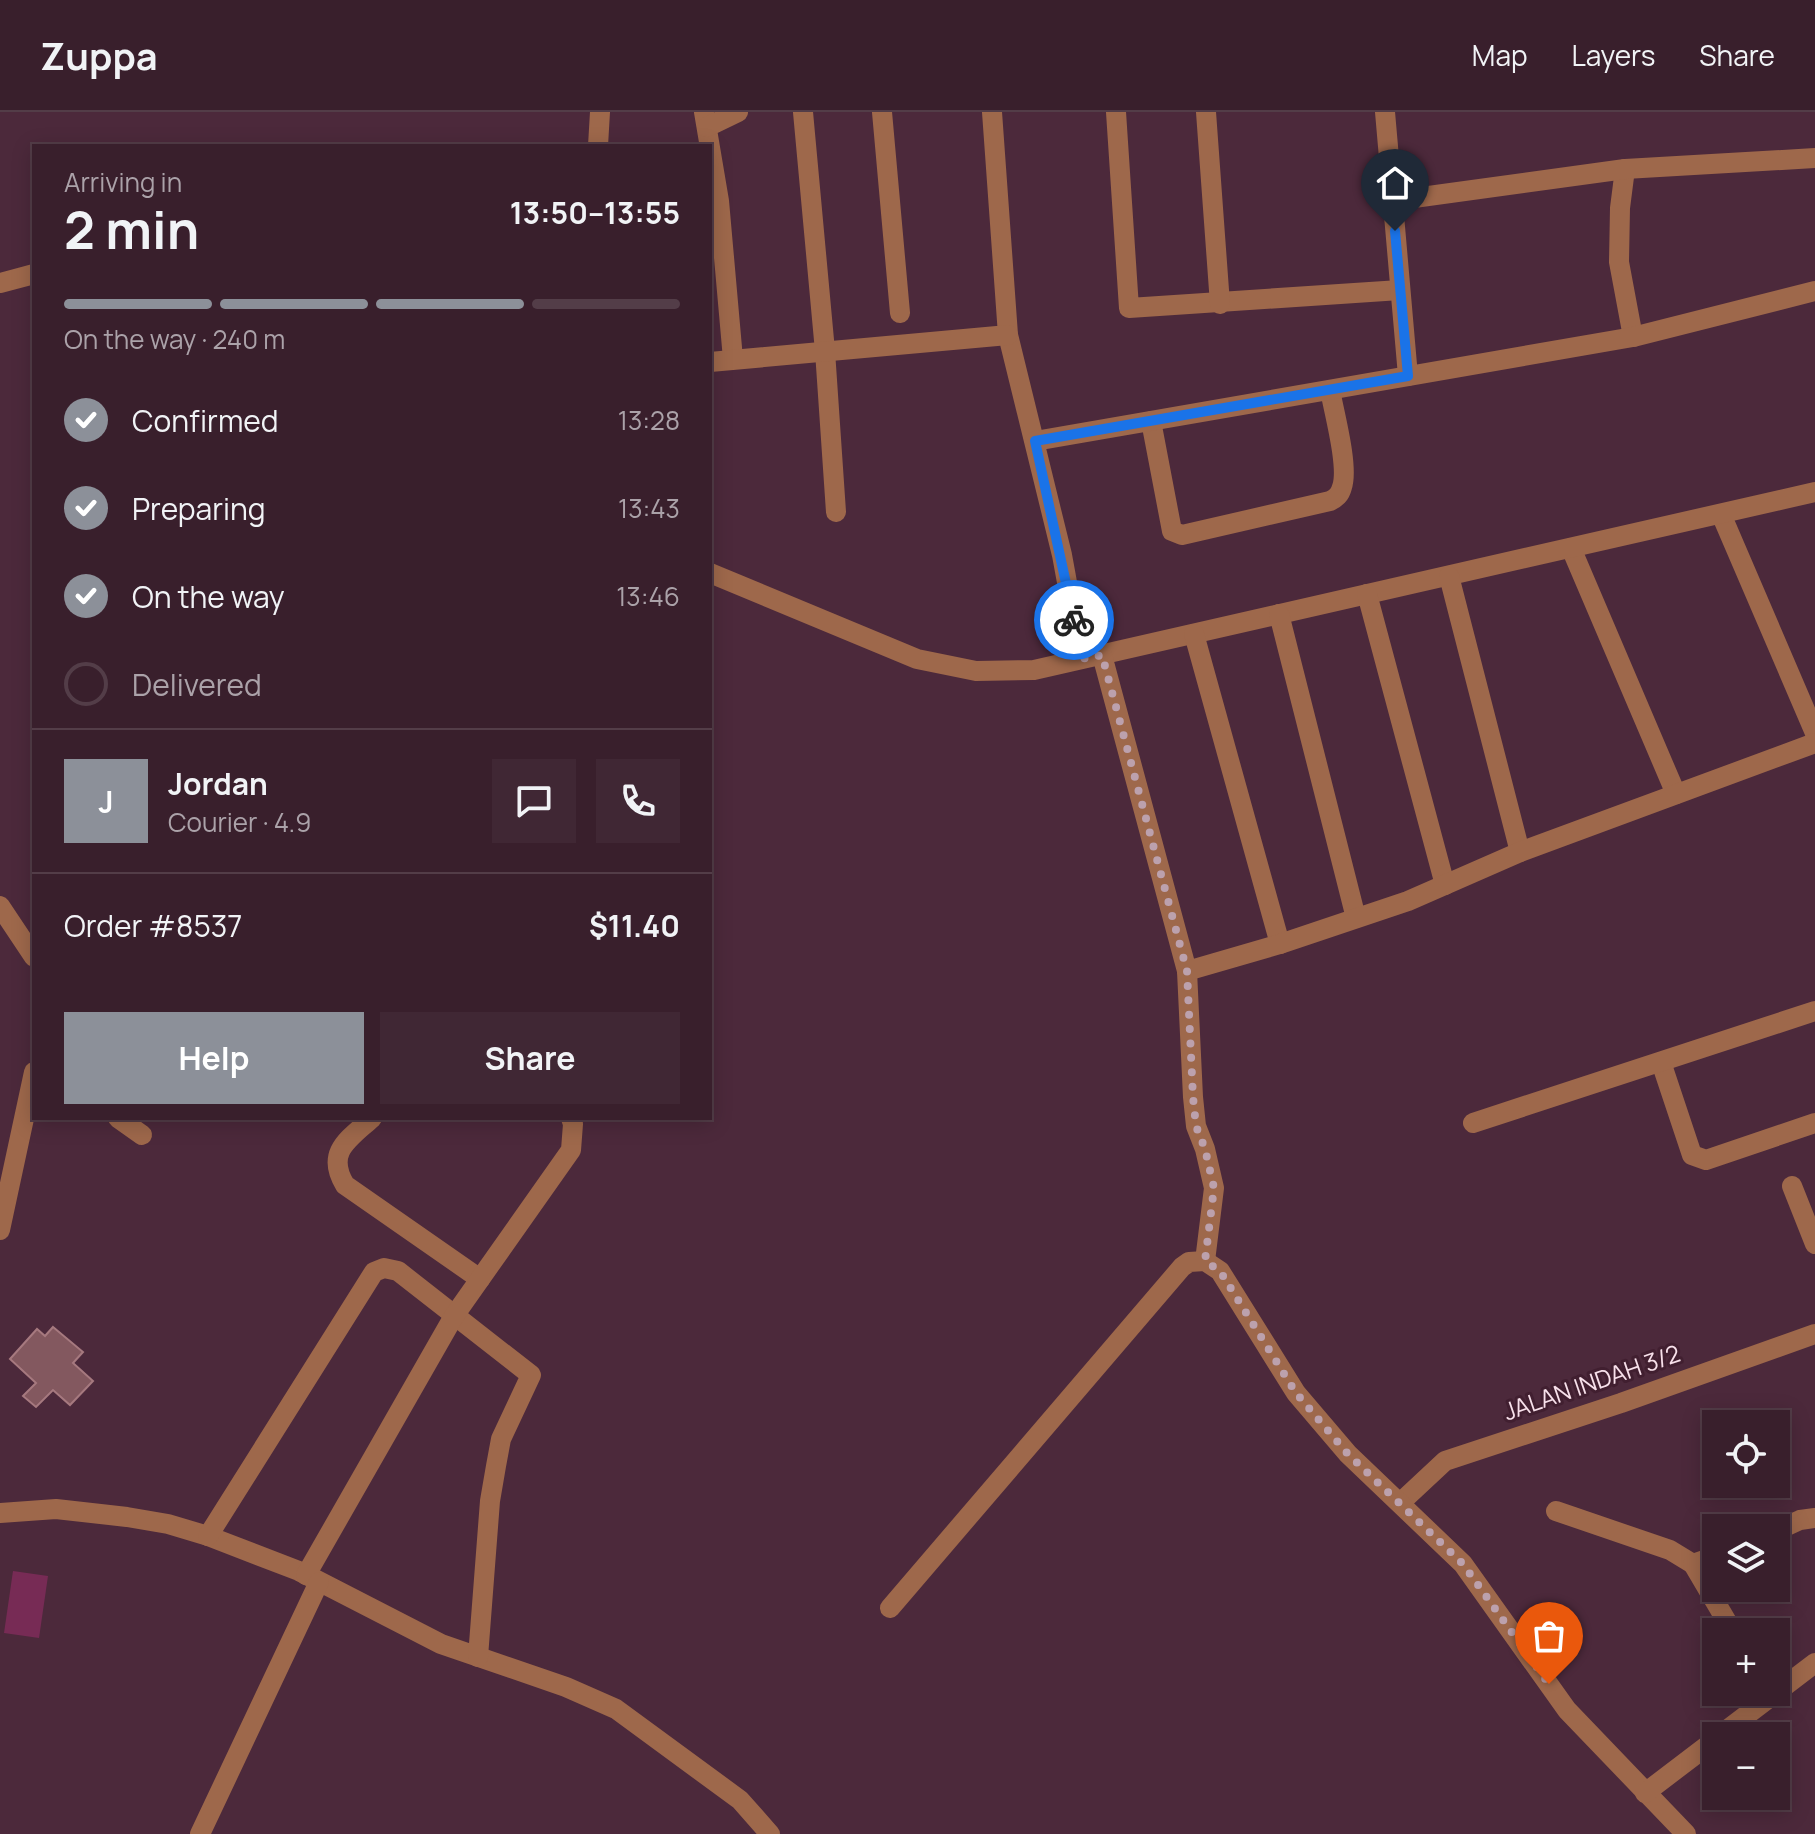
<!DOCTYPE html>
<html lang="en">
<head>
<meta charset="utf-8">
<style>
  body { margin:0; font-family:Manrope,sans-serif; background:#402734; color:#f1f3f6; height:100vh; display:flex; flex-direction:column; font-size:30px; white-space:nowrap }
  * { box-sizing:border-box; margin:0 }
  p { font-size:26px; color:#aba2a9 }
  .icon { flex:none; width:44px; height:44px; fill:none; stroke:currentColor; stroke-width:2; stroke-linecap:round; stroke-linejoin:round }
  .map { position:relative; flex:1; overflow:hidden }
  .side { position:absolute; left:32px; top:32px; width:680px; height:976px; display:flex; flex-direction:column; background:#391f2c; border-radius:0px; box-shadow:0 4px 20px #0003,0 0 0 2px #533d48 }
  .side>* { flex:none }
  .fabs { position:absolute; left:1702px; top:1298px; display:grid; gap:16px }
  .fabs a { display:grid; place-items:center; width:88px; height:88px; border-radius:0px; background:#391f2c; box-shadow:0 4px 20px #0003,0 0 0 2px #533d48; font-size:40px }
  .pin { position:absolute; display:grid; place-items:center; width:68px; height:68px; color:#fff; margin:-82px -34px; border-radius:50% 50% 50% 0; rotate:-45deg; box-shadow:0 0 8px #0007 }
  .pin .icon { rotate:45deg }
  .courier { position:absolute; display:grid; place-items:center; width:80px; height:80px; margin:-40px; border:6px solid #1a73e8; border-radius:50%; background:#fff; color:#222; box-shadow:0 2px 10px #0007 }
  .headline em { font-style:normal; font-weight:700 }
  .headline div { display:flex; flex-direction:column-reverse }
  .headline { display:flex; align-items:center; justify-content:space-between; height:136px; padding:0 32px }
  h1 { font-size:52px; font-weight:700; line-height:60px }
  .bar { display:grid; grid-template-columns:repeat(4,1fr); gap:12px 8px; align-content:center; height:96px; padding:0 32px }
  .bar i { height:10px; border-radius:6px; background:#533d48 }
  .bar .selected { background:#8c9099 }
  .bar p { grid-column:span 4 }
  .line { display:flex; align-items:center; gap:20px; padding:0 32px; border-top:2px solid #533d48 }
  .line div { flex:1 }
  .round { display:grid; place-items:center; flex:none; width:84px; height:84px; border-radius:0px; background:#402734 }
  ol { padding:0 32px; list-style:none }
  li { display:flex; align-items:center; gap:24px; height:88px }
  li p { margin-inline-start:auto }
  li .icon { padding:8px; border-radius:50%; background:#8c9099; color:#fff; stroke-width:4 }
  li:last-child { color:#aba2a9 }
  li i { width:44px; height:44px; border:4px solid #533d48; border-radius:50% }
  .button { display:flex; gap:16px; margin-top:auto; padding:16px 32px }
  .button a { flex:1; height:92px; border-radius:0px; background:#8c9099; color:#fff; font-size:32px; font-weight:700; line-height:92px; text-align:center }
  .button a+a { background:#402734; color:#f1f3f6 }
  header { display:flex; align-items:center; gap:48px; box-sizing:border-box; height:112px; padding:0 40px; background:#391f2c; border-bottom:2px solid #533d48 }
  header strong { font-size:38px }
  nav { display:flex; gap:44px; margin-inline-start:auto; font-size:28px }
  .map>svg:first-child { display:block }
  .green { fill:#772b55 }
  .building { fill:#83585f; stroke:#a6797f; stroke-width:2 }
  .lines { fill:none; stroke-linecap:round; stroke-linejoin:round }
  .minor { stroke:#9e684b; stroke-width:20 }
  .done { stroke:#bca1ad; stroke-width:8; stroke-dasharray:0 14.4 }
  .route { stroke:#1a73e8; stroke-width:10 }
  .labels { text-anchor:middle; stroke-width:6; stroke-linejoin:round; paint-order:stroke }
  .street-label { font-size:24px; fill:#f8e1eb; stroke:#411f30 }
</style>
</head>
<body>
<header>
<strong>Zuppa</strong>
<nav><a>Map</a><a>Layers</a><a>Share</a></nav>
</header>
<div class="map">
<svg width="1815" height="1722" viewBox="0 0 1815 1722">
  <rect width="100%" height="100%" fill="#4c293b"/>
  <polygon class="green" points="13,1459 48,1464 39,1526 4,1521"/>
  <polygon class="building" points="53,1215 83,1240 73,1251 93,1269 70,1293 53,1278 36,1295 23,1284 36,1271 10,1247 37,1217 45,1224"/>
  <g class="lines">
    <g class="minor">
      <polyline points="704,0 719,89 733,247"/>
      <polyline points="803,0 825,239 836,400"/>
      <polyline points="882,0 900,201"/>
      <polyline points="992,0 1008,223 1062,443 1081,547"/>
      <polyline points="1116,0 1129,196 1400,178"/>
      <polyline points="1206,0 1220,192"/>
      <polyline points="1385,0 1408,264"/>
      <polyline points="707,15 738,0"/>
      <polyline points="598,34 600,0"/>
      <polyline points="1625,57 1620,96 1619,150 1633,225"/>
      <polyline points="1392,89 1625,57 1815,46"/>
      <polyline points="0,171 34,162"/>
      <polyline points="710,250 1008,223"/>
      <path d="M1151 309 1172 419 1182 423 1330 389C1336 386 1340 383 1342 375 1349 355 1334 300 1330 278"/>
      <polyline points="1035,329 1633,225 1815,179"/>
      <polyline points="1721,402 1815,621"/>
      <polyline points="1571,436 1676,682"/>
      <polyline points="710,461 917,547 976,559 1034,558 1815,380"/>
      <polyline points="1449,464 1520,740"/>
      <polyline points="1367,482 1445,773"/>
      <polyline points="1279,502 1356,806"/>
      <polyline points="1194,522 1280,832"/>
      <polyline points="1102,543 1187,859 1193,985 1196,1014 1205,1037 1214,1076 1205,1149"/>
      <polyline points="0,794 34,845"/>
      <polyline points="1187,859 1280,832 1408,789 1520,740 1815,631"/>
      <polyline points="1661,950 1692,1043 1706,1048 1815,1011"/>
      <polyline points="118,1006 142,1023"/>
      <path d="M372 1006C349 1027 325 1040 345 1073L480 1167"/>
      <polyline points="1473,1011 1815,899"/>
      <polyline points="1792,1074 1815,1132"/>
      <polyline points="0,1118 34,960"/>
      <polyline points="1400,1391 1445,1349 1621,1291 1815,1222"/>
      <polyline points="1556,1399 1670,1438 1693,1452"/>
      <polyline points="0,1401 56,1397 127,1405 168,1412 208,1424 299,1459 441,1532 566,1575 616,1597 740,1688 770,1722"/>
      <polyline points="1776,1419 1800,1408 1815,1406"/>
      <polyline points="208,1424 374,1160 384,1156 398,1159 531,1263 501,1327 496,1354 490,1389 478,1545"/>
      <polyline points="1716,1444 1693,1452 1733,1520"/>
      <polyline points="306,1463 454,1204 571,1038 573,1012 571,1006"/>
      <polyline points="890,1496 1182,1155 1189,1150 1205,1149 1220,1159 1296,1281 1348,1342 1463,1452 1567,1598 1686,1722"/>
      <polyline points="1719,1624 1815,1551"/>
      <polyline points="1645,1681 1716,1627"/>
      <polyline points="200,1722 319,1470"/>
    </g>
  </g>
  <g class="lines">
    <polyline class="done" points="1074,508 1081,547 1102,543 1187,859 1193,985 1196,1014 1205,1037 1214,1076 1205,1149 1220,1159 1296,1281 1348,1342 1463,1452 1549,1572"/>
    <polyline class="route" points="1074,508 1035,329 1408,264 1395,119"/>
  </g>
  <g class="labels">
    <g class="street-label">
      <text transform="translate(1592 1271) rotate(-19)" y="8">JALAN INDAH 3/2</text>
    </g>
  </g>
</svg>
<div class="fabs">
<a><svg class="icon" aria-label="locate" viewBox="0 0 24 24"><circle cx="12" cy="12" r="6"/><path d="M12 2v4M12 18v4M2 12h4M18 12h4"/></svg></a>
<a><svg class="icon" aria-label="layers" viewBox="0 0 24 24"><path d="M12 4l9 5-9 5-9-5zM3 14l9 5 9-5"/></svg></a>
<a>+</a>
<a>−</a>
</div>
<div class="pin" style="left:1549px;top:1572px;background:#ea580c"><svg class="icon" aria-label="bag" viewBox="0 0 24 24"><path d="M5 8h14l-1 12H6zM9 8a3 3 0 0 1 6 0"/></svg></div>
<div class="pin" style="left:1395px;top:119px;background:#1f2937"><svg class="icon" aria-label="home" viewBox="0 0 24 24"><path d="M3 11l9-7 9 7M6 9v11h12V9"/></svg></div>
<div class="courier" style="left:1074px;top:508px"><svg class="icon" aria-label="bike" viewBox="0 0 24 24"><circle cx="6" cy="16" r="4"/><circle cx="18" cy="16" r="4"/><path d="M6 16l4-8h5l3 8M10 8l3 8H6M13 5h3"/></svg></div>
<section class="side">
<div class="headline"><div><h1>2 min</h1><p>Arriving in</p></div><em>13:50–13:55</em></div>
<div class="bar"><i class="selected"></i><i class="selected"></i><i class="selected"></i><i></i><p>On the way · 240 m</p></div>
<ol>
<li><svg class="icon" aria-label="check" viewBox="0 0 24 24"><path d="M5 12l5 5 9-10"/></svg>Confirmed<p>13:28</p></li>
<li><svg class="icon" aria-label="check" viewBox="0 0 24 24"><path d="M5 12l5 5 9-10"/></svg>Preparing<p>13:43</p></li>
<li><svg class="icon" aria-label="check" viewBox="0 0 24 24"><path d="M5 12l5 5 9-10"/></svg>On the way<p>13:46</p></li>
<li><i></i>Delivered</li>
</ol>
<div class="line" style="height:144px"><b class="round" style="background:#8c9099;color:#fff">J</b><div><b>Jordan</b><p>Courier · 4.9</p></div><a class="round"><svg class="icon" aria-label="chat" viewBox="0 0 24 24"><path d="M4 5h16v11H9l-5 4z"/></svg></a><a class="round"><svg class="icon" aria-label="phone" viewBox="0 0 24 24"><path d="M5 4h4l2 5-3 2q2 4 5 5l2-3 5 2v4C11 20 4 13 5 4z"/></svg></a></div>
<div class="line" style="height:104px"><div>Order #8537</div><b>$11.40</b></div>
<div class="button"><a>Help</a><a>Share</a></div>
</section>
</div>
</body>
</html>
